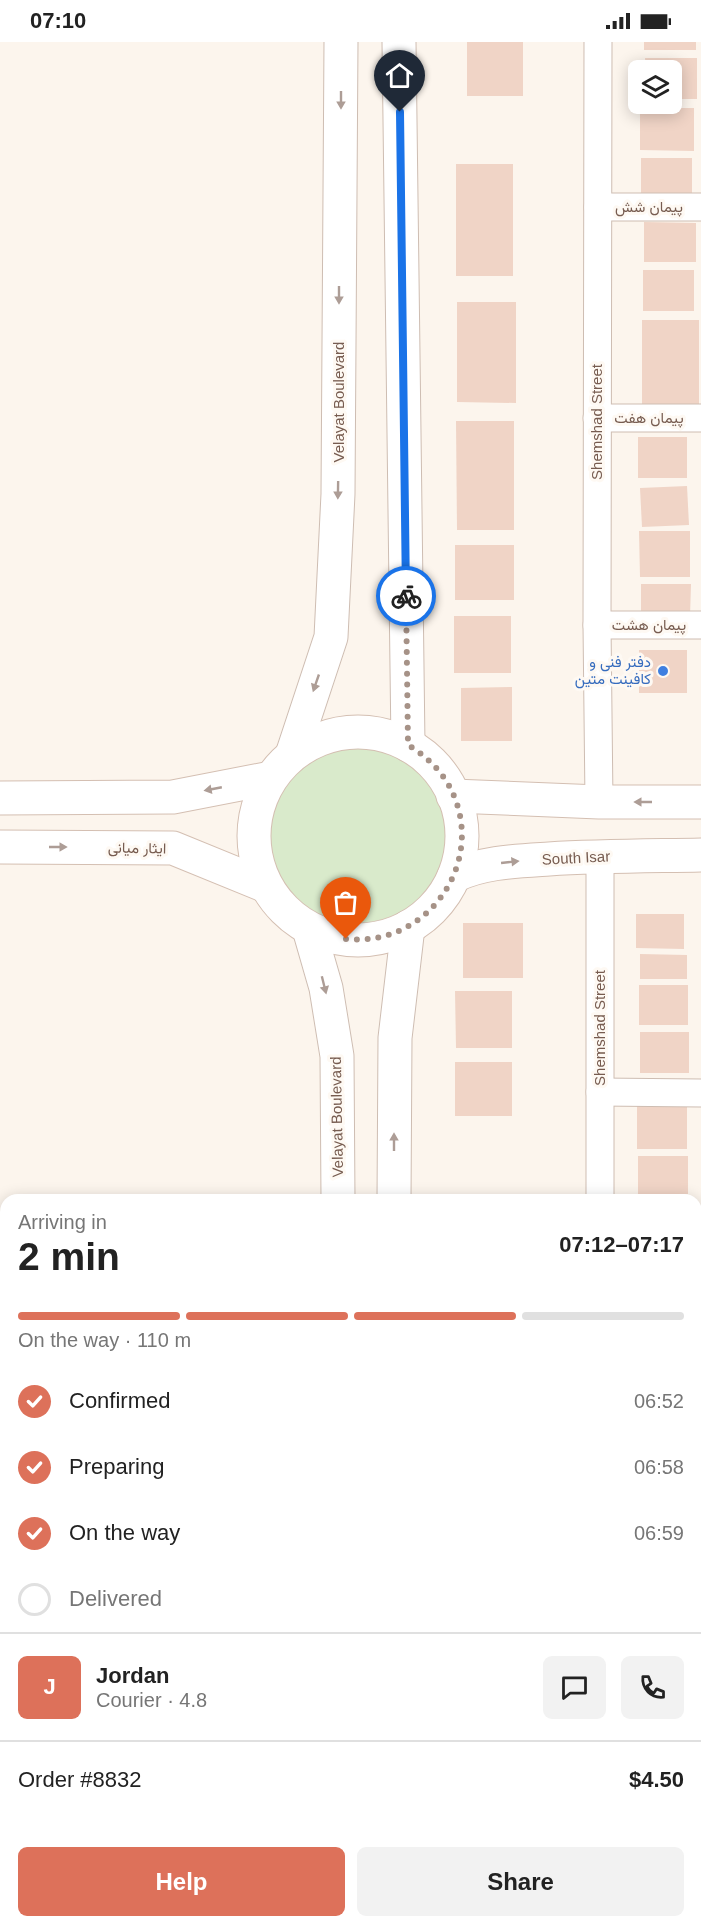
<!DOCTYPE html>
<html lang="en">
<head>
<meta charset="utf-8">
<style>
  body { margin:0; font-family:Arial,Vazirmatn,sans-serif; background:#f2f2f2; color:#222; height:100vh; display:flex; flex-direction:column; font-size:22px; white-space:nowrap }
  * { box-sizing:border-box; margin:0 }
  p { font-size:20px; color:#767676 }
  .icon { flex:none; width:33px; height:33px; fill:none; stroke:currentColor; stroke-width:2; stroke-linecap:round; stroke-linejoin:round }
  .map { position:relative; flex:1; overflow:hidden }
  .side { position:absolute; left:0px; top:1152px; width:702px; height:734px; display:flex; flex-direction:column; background:#fff; border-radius:18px 18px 0 0; box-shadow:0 3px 15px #0003 }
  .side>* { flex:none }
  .tools { position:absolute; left:628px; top:18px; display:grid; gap:12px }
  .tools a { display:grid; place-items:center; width:54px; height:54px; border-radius:9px; background:#fff; box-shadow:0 3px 15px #0003; font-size:30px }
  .pin { position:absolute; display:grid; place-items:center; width:51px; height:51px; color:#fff; margin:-62px -26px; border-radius:50% 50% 50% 0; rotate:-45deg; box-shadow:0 0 6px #0007 }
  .pin .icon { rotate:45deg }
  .courier { position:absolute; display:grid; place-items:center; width:60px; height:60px; margin:-30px; border:4px solid #1a73e8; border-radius:50%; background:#fff; color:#222; box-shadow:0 2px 8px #0007 }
  .headline em { font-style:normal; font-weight:700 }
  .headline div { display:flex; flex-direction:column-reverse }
  .headline { display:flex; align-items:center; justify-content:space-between; height:102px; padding:0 18px }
  h1 { font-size:39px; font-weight:700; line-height:45px }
  .bar { display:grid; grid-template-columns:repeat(4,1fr); gap:9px 6px; align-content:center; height:72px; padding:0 18px }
  .bar i { height:8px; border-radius:4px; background:#e0e0e0 }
  .bar .current { background:#dd715a }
  .bar p { grid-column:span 4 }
  .line { display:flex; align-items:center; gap:15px; padding:0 18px; border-top:2px solid #e0e0e0 }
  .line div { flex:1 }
  .round { display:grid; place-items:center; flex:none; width:63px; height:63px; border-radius:9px; background:#f2f2f2 }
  ol { padding:0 18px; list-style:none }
  li { display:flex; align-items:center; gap:18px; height:66px }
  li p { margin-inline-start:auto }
  li .icon { padding:6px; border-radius:50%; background:#dd715a; color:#fff; stroke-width:4 }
  li:last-child { color:#767676 }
  li i { width:33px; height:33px; border:3px solid #e0e0e0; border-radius:50% }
  .button { display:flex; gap:12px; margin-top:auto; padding:12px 18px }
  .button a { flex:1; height:69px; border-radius:9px; background:#dd715a; color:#fff; font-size:24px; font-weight:700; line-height:69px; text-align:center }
  .button a+a { background:#f2f2f2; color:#222 }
  .status { display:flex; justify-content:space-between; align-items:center; height:42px; padding:0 30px; background:#fff; direction:ltr }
  .status svg { height:16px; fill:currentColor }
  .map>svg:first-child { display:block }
  .green { fill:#d9eacb }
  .building { fill:#f0d4c6 }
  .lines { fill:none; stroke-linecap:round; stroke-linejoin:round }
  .minor-casing { stroke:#cebdb2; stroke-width:29 }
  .tertiary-casing { stroke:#cebdb2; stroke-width:35 }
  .secondary-casing { stroke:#d4bfb2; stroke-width:35 }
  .minor { stroke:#fff; stroke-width:27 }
  .tertiary { stroke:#fff; stroke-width:33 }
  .secondary { stroke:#fff; stroke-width:33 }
  .oneway { fill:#ad9d96 }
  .done { stroke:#a69287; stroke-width:6; stroke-dasharray:0 10.8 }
  .route { stroke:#1a73e8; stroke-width:8 }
  .shop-dot { fill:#3f7fe0; stroke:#fef9f3; stroke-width:2 }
  .labels { text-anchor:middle; stroke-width:6; stroke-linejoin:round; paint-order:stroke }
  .street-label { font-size:15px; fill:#775c50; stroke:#fef9f3 }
  .shop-label { font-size:15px; fill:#366cbe; stroke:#fef9f3; text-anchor:end }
</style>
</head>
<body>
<div class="status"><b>07:10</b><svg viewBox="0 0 49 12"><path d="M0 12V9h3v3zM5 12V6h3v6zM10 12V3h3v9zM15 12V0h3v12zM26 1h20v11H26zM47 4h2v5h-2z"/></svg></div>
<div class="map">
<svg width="701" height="1885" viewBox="0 0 701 1885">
  <rect width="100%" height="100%" fill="#fcf5ed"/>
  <circle class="green" cx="358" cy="793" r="88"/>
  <g class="building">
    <rect x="467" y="0" width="56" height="54"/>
    <rect x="644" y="0" width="52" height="8"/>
    <polygon points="645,16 697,16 697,57 672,57 672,28 646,28"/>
    <polygon points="640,66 694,66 694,109 640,108"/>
    <rect x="641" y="116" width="51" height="38"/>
    <rect x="456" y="122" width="57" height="112"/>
    <polygon points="644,180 696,181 696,220 644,220"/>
    <rect x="643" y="228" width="51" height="41"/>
    <polygon points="457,260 516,260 516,361 457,360"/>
    <rect x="642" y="278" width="57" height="87"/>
    <polygon points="456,379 514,379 514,488 457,488"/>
    <rect x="638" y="395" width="49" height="41"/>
    <polygon points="687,444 689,483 642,485 640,446"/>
    <polygon points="639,489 690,489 690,535 640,535"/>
    <rect x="455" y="503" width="59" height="55"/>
    <polygon points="641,542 691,542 690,575 641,575"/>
    <rect x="454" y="574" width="57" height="57"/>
    <rect x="639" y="608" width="48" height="43"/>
    <polygon points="512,645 512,699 461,699 461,646"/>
    <polygon points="636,872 684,872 684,907 636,906"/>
    <rect x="463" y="881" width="60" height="55"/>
    <polygon points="640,912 687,913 687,937 640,937"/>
    <rect x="639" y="943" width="49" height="40"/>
    <polygon points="455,949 512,949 512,1006 456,1006"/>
    <rect x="640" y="990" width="49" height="41"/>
    <rect x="455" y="1020" width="57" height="54"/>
    <polygon points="637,1064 687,1065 687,1107 637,1107"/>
    <rect x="638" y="1114" width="50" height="38"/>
  </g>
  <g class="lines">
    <defs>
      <g id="minor">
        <polyline points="598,0 597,583 599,760"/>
        <polyline points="598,165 701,165"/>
        <polyline points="597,376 701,376"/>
        <polyline points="597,583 701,583"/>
        <polyline points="600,814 600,1158"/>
        <polyline points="600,1050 701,1051"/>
        <polyline points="696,1415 701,1415"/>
        <polyline points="696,1783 701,1783"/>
        <polyline points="601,1880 601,1885"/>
      </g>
      <g id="tertiary">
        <polyline points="399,0 408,703"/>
        <polyline points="292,713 331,595 338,452 341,0"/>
        <polyline points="309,887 326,946 337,1014 338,1158"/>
        <polyline points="394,1158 395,996 408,885"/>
        <polyline points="340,1880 340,1885"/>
        <polyline points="392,1885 392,1880"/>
      </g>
      <g id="secondary">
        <circle cx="358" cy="794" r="104"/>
        <polyline points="453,754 599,760 701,760"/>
        <polyline points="0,756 173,755 271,736"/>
        <polyline points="0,805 173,806 266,844"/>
        <path d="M454 834C482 820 517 819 549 817 599 814 650 814 701 813"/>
      </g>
    </defs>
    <use href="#minor" class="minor-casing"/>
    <use href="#tertiary" class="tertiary-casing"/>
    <use href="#secondary" class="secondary-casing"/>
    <use href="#minor" class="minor"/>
    <use href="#tertiary" class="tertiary"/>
    <use href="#secondary" class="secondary"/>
  </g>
  <defs><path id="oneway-solid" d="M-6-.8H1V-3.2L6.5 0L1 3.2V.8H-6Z" transform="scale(1.5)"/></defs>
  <g class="oneway">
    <use href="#oneway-solid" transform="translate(341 58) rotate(90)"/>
    <use href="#oneway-solid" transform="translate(339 253) rotate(90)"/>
    <use href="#oneway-solid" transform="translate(338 448) rotate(91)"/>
    <use href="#oneway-solid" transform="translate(316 641) rotate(109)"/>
    <use href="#oneway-solid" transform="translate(213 747) rotate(169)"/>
    <use href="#oneway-solid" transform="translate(643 760) rotate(180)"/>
    <use href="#oneway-solid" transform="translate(58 805)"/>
    <use href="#oneway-solid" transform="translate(510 820) rotate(-6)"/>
    <use href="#oneway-solid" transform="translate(324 943) rotate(76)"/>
    <use href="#oneway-solid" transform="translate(394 1100) rotate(-90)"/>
  </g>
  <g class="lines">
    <path class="done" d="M346 897C432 906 493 811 445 737 435 723 423 712 408 703L406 554"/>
    <polyline class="route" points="400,70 406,554"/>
  </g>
  <circle class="shop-dot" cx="663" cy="629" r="6"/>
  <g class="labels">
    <g class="street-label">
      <text x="649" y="170">پیمان شش</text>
      <text transform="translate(339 360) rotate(-90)" y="5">Velayat Boulevard</text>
      <text x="649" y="381">پیمان هفت</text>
      <text transform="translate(597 380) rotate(-90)" y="5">Shemshad Street</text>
      <text x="649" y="588">پیمان هشت</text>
      <text transform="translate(137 806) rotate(1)" y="5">ایثار میانی</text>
      <text transform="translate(576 816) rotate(-3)" y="5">South Isar</text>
      <text transform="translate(600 986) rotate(-90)" y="5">Shemshad Street</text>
      <text transform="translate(337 1075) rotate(-91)" y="5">Velayat Boulevard</text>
    </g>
    <g class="shop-label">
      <text x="651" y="625">دفتر فنی و<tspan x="651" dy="17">کافینت متین</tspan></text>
    </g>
  </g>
</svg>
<div class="tools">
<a><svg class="icon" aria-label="layers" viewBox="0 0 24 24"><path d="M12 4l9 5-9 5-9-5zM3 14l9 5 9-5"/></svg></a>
</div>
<div class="pin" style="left:346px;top:897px;background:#ea580c"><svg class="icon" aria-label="bag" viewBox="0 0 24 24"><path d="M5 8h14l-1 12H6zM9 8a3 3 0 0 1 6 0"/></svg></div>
<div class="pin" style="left:400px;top:70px;background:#1f2937"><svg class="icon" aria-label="home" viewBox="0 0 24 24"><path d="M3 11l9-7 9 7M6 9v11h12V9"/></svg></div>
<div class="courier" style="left:406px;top:554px"><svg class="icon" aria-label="bike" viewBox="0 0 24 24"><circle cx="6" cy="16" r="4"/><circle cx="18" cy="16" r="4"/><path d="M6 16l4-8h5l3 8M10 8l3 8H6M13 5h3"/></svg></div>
<section class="side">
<div class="headline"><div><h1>2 min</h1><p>Arriving in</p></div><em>07:12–07:17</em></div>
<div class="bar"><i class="current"></i><i class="current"></i><i class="current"></i><i></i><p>On the way · 110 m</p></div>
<ol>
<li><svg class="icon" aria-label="check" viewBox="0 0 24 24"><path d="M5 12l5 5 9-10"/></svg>Confirmed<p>06:52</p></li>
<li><svg class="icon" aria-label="check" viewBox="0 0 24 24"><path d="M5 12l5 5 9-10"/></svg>Preparing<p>06:58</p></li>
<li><svg class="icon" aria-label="check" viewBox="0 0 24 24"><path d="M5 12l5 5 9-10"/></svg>On the way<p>06:59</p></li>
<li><i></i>Delivered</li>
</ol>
<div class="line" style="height:108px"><b class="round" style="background:#dd715a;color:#fff">J</b><div><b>Jordan</b><p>Courier · 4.8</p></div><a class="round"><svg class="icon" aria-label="chat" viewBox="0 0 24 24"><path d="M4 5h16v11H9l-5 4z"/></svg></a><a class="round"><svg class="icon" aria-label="phone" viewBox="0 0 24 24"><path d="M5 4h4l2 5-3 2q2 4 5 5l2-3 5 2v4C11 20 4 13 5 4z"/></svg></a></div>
<div class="line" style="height:78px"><div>Order #8832</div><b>$4.50</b></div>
<div class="button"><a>Help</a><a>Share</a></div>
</section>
</div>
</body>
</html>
